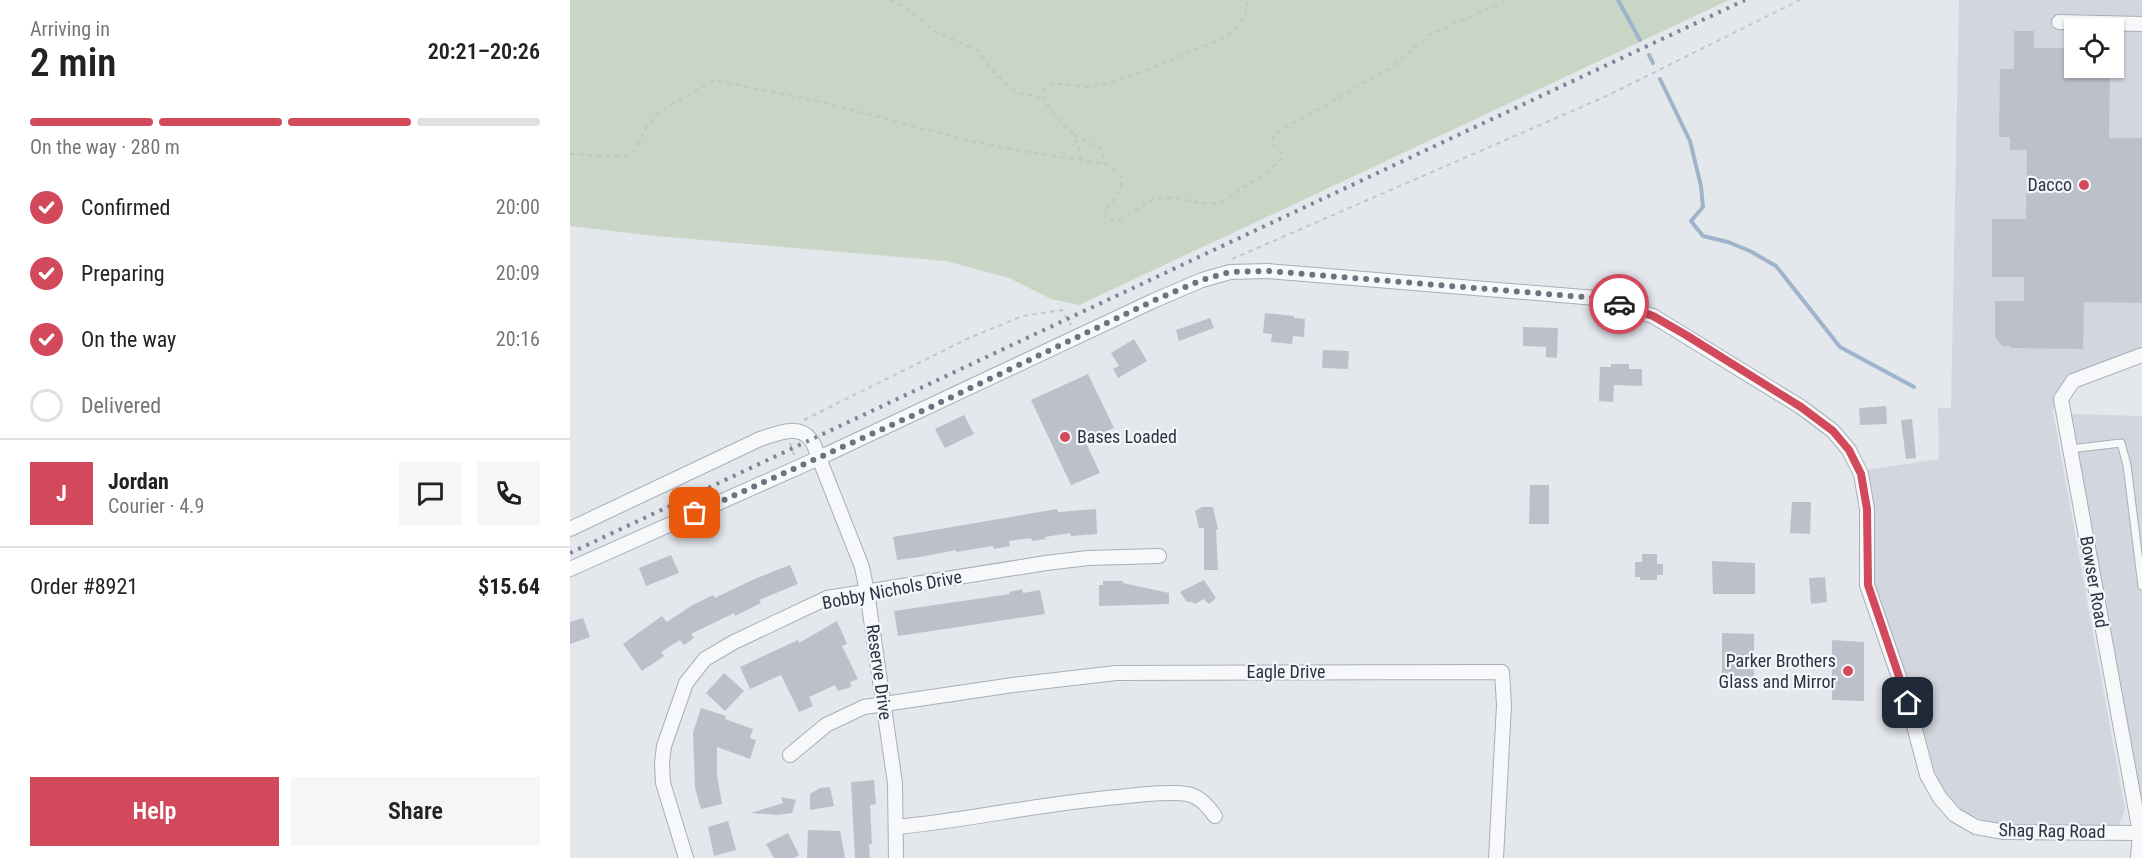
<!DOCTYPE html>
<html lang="en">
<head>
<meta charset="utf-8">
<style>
  body { margin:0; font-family:"Roboto Condensed",sans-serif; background:#f6f6f6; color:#222; height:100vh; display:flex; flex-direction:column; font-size:22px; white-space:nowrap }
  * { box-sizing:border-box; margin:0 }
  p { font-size:20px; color:#767676 }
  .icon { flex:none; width:33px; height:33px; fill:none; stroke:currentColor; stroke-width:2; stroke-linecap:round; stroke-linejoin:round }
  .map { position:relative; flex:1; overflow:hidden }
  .drawer { display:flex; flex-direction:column; background:#fff; width:570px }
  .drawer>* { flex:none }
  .controls { position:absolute; left:1494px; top:18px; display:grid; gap:12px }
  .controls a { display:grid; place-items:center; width:60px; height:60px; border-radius:0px; background:#fff; box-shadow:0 2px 4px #0004; font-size:30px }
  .pin { position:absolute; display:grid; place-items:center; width:51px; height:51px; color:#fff; margin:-26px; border-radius:12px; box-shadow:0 3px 9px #0006 }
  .courier { position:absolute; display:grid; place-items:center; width:60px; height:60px; margin:-30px; border:4px solid #d1495b; border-radius:50%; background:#fff; color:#222; box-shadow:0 2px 8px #0007 }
  .summary em { font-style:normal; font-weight:600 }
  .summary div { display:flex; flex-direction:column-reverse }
  .summary { display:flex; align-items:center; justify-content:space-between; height:102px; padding:0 30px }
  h1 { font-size:39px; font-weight:600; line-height:45px }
  .bar { display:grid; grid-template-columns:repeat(4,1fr); gap:9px 6px; align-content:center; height:72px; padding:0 30px }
  .bar i { height:8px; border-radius:4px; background:#e0e0e0 }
  .bar .active { background:#d1495b }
  .bar p { grid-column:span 4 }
  .line { display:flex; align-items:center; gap:15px; padding:0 30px; border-top:2px solid #e0e0e0 }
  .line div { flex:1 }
  .round { display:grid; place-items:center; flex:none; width:63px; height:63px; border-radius:0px; background:#f6f6f6 }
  ol { padding:0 30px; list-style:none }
  li { display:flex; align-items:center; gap:18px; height:66px }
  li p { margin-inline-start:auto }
  li .icon { padding:6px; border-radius:50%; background:#d1495b; color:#fff; stroke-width:4 }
  li:last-child { color:#767676 }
  li i { width:33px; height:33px; border:3px solid #e0e0e0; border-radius:50% }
  .button { display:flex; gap:12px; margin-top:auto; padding:12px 30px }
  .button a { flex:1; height:69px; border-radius:0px; background:#d1495b; color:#fff; font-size:24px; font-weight:600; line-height:69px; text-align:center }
  .button a+a { background:#f6f6f6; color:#222 }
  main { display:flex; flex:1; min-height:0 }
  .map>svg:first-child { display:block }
  .built { fill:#d2d6de; fill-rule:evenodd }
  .green { fill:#c9d6c5 }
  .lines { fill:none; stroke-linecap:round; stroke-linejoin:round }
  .stream { stroke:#9fb4cc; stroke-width:4 }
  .building { fill:#bbc0ca }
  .service-casing { stroke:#a9aeb7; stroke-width:9 }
  .minor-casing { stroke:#a9aeb7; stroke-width:16 }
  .path { stroke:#c2c5cb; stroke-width:2; stroke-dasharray:4.5 4.5; stroke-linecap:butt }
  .service { stroke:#f7f8fa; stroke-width:7 }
  .minor { stroke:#f7f8fa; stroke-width:14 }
  .rail { stroke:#7d8696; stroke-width:4; stroke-dasharray:3 6; stroke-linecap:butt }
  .done { stroke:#6c737f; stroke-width:6; stroke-dasharray:0 10.8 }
  .route { stroke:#d1495b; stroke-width:8 }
  .poi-dot { fill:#d1495b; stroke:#f4f6f9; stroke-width:2 }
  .labels { text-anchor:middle; stroke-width:4.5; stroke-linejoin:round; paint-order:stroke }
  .poi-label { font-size:18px; fill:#2b3445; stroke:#f4f6f9; text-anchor:end }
  .street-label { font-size:18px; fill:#2b3445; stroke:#f4f6f9 }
</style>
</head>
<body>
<main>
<section class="drawer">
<div class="summary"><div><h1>2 min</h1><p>Arriving in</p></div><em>20:21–20:26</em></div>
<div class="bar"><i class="active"></i><i class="active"></i><i class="active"></i><i></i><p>On the way · 280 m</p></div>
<ol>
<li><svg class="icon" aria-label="check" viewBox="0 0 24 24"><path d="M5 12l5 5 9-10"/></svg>Confirmed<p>20:00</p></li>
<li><svg class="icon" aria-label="check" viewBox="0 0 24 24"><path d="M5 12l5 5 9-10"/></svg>Preparing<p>20:09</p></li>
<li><svg class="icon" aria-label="check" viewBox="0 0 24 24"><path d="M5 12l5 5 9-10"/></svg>On the way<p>20:16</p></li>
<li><i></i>Delivered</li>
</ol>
<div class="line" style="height:108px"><b class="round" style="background:#d1495b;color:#fff">J</b><div><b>Jordan</b><p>Courier · 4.9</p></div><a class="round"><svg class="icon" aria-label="chat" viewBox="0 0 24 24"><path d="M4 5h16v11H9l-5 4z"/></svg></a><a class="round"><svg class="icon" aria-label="phone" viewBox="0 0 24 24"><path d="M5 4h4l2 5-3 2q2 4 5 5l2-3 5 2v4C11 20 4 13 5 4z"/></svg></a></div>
<div class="line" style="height:78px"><div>Order #8921</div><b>$15.64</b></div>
<div class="button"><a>Help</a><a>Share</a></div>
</section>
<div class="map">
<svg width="1572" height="858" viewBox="0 0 1572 858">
  <rect width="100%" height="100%" fill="#e4e7ec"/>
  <g class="built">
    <path d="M1389 0H1572V352L1491 388 1485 396 1483 412 1555 809 1552 819 1547 826 1540 827 1424 824 1393 812 1374 792 1367 779 1343 695 1303 582 1302 498 1297 470 1369 459 1368 408H1381ZM1504 28H1544V68H1504Z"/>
    <polygon points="1501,414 1572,416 1572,812 1571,810"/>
  </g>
  <polygon class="green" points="0,0 1159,0 509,305 481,299 439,278 376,261 86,236 0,226"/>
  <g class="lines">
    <g class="stream">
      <polyline points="1048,0 1070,40"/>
      <polyline points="1079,55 1083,63"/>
      <polyline points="1090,79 1120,141 1131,186 1133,207 1121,221 1133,236 1158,242 1180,251 1206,266 1270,347 1344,387"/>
    </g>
  </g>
  <g class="building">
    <polygon points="1444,31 1464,31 1464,48 1504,48 1504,68 1540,68 1539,138 1572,138 1572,303 1514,302 1513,349 1441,348 1441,346 1432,346 1425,337 1425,301 1454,301 1454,277 1422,277 1422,219 1456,219 1457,150 1440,150 1440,137 1429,137 1430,69 1444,69"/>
    <polygon points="695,313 724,316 724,318 735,319 734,337 723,336 722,344 701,342 702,334 693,333"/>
    <polygon points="640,318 644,328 609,341 606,330"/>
    <polygon points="953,327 988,328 987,358 976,357 976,347 953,346"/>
    <polygon points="564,339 577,361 548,378 543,369 549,366 541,353"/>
    <polygon points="753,350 779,351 778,369 752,368"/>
    <polygon points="1041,364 1059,364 1059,369 1072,369 1072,386 1044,385 1043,402 1029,401 1030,367 1041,367"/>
    <polygon points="518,374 544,428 515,441 530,473 501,485 461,400"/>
    <polygon points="1316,406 1317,424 1290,425 1289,408"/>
    <polygon points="394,415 404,434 375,448 365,429"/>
    <polygon points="1342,419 1346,458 1336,459 1331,420"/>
    <polygon points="960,485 979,485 979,524 959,524"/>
    <polygon points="1222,502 1241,502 1240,534 1220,533"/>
    <polygon points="632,507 643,507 648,529 646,530 648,570 634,570 634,528 629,528 625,511"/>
    <polygon points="487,509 488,512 526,509 527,534 501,536 500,533 475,537 476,539 462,541 461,538 439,541 440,546 424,549 423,546 386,552 386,550 350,557 327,560 323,537"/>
    <polygon points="1072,554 1087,554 1087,564 1093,564 1093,575 1087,575 1087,580 1070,580 1070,577 1065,577 1065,562 1072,562"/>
    <polygon points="101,555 109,573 76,586 69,568"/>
    <polygon points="1142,561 1185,563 1185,594 1143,594"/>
    <polygon points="220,565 228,584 189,600 191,603 165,616 164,613 121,634 124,638 114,645 110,640 91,652 94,656 72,671 53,644 92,616 97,622 121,606 143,595 145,598 182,580"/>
    <polygon points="1255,577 1257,602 1241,604 1239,578"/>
    <polygon points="634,580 646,598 639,604 634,599 625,604 622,602 617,602 610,592"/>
    <polygon points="533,581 553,581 553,583 599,593 599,604 529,606 529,585 533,585"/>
    <polygon points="452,589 453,593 470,590 475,614 328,636 324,611 440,594 439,592"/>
    <polygon points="13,618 20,637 0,644 0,622"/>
    <polygon points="267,621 277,644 272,646 288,679 280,682 281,687 268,691 265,685 239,697 243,706 229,712 211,675 180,689 170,667 228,640 229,643"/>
    <polygon points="1152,633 1184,634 1184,677 1152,676"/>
    <polygon points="1262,640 1294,642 1294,701 1262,700"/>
    <polygon points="154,673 174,691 155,711 136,693"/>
    <polygon points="131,708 156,716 155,719 183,729 180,738 186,740 180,759 147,747 147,775 152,804 131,809 125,788 123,733"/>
    <polygon points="304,780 306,804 300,805 302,844 299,844 300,858 285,858 281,782"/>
    <polygon points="260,787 264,806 240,810 240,794 250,788"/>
    <polygon points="211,797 226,800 222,813 208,815 181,813 213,803"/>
    <polygon points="158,821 166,850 144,856 138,827"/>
    <polygon points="238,830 270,831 275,858 237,858"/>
    <polygon points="218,833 229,855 224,858 204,858 196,844"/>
  </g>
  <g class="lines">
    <defs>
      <polyline id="service" points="1500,449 1551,443 1557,465 1572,586"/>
      <g id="minor">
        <polyline points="1489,22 1572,24"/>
        <path d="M0 529 190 439C206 434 228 423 241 440 245 444 246 453 249 458L583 301 632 280 660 272 698 271 1026 298 1083 316 1231 407 1263 431 1279 450 1291 474 1297 509V585L1338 703 1357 775 1370 798 1385 815 1406 827 1434 832 1572 833"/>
        <polyline points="0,569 249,458 292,567 297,592 325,783 326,858"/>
        <polyline points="220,755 256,725 294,707 443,685 546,673 932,672 934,705 926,858"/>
        <path d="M326 827C400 820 474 803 548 797 565 795 601 791 617 794 630 796 638 807 645 816"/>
        <polyline points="116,858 93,783 92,763 94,746 116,683 135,659 164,642 257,598 476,563 518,558 589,556"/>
        <polyline points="1568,858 1570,833 1491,399 1503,381 1572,355"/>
      </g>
    </defs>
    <use href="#service" class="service-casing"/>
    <use href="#minor" class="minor-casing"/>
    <g class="path">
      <polyline points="320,0 336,8 366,32 407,50 426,74 442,89 449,93 474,98"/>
      <polyline points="504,135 532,149 535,164"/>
      <path d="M0 154 54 157 65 150 79 123 91 111 144 80 256 103 388 138 445 150 535 164 550 174 552 180 549 193 535 210 536 218C550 228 571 202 586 199 610 193 632 210 656 200L702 168 713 157 712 153 702 144V138L706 133 821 68 859 35 937 0"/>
      <path d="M512 160C510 152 507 140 502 133 490 119 475 110 473 90L482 83 517 87 535 84 569 73 649 40 663 31 675 17 678 0"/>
      <polyline points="662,259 1039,95 1230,0"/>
      <polyline points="234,420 399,338 453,316 492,310 501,325"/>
      <polyline points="220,443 224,455"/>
    </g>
    <use href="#service" class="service"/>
    <use href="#minor" class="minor"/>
    <polyline class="rail" points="0,553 1175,0"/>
  </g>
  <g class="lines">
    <polyline class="done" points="125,513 344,415 583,301 632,280 660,272 698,271 1026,298 1049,304"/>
    <polyline class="route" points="1049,304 1083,316 1116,335 1231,407 1263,431 1279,450 1291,474 1297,509 1298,585 1338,703"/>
  </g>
  <g class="poi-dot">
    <circle cx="1514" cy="185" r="6"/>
    <circle cx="495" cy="437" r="6"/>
    <circle cx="1278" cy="671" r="6"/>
  </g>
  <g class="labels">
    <g class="poi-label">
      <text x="1502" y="191">Dacco</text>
      <text x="507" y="443" text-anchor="start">Bases Loaded</text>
      <text x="1266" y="667">Parker Brothers<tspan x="1266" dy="21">Glass and Mirror</tspan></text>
    </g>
    <g class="street-label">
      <text transform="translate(1524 582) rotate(80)" y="6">Bowser Road</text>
      <text transform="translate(322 590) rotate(-11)" y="6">Bobby Nichols Drive</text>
      <text transform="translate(309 672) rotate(82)" y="6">Reserve Drive</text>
      <text x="716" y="678">Eagle Drive</text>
      <text transform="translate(1482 831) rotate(1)" y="6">Shag Rag Road</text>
    </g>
  </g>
</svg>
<div class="controls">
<a><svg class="icon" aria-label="locate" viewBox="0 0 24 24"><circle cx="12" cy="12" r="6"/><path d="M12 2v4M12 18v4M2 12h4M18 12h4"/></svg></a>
</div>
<div class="pin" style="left:125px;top:513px;background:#ea580c"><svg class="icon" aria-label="bag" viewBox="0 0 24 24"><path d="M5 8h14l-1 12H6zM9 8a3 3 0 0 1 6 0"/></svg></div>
<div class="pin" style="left:1338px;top:703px;background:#1f2937"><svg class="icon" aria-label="home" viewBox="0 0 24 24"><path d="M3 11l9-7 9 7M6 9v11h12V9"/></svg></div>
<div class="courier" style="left:1049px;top:304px"><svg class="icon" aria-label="car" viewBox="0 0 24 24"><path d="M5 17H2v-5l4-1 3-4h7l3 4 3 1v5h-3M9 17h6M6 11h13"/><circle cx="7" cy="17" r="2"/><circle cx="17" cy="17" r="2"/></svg></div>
</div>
</main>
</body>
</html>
